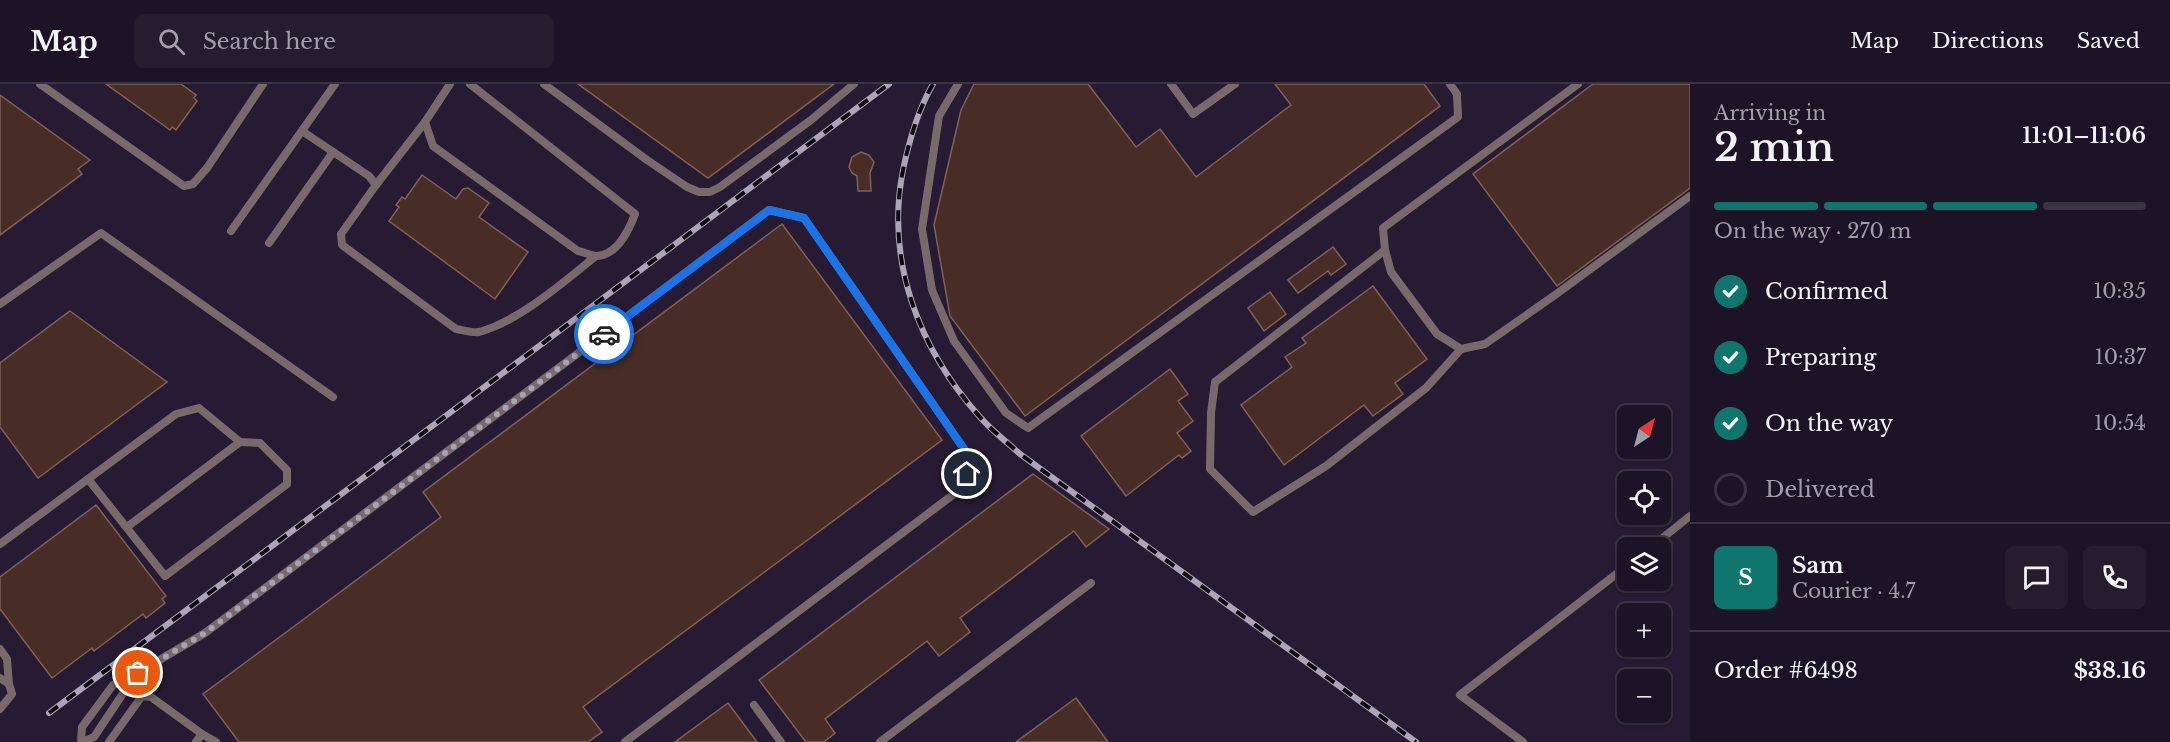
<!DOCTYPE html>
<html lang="en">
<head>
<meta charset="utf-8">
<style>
  body { margin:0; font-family:"Libre Baskerville",serif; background:#251d2e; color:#f1f3f6; height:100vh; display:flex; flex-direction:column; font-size:22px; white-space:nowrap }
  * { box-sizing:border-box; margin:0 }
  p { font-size:20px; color:#a09ea7 }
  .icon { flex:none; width:33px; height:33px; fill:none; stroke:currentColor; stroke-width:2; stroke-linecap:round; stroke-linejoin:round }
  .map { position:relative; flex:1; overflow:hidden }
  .panel { display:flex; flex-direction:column; background:#1c1426; width:480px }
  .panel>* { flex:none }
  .needle { width:39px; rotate:36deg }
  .buttons { position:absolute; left:1617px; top:321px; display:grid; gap:12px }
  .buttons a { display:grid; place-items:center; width:54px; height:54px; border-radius:9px; background:#1c1426; box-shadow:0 2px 4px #0004,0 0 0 2px #3a3343; font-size:30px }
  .pin { position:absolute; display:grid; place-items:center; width:51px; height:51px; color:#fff; margin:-26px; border:3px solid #fff; border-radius:50%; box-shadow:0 2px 6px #0007 }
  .courier { position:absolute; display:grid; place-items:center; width:60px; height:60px; margin:-30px; border:4px solid #1a73e8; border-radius:50%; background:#fff; color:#222; box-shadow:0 2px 8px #0007 }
  .overview em { font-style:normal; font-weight:600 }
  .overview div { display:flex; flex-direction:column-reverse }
  .overview { display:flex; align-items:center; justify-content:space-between; height:102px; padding:0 24px }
  h1 { font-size:39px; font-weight:600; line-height:45px }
  .bar { display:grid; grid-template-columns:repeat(4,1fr); gap:9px 6px; align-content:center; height:72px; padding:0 24px }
  .bar i { height:8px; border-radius:4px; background:#3a3343 }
  .bar .active { background:#0f766e }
  .bar p { grid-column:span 4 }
  .line { display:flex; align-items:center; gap:15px; padding:0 24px; border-top:2px solid #3a3343 }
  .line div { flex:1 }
  .round { display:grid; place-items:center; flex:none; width:63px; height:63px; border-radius:9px; background:#251d2e }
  ol { padding:0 24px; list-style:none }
  li { display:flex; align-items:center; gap:18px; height:66px }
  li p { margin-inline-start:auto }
  li .icon { padding:6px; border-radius:50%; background:#0f766e; color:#fff; stroke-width:4 }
  li:last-child { color:#a09ea7 }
  li i { width:33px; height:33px; border:3px solid #3a3343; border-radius:50% }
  header { display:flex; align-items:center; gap:36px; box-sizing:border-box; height:84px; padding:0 30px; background:#1c1426; border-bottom:2px solid #3a3343 }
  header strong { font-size:28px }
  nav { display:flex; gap:33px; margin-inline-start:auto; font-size:21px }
  .search { width:420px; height:54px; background:#251d2e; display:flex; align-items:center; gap:15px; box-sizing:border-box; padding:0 21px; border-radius:9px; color:#a09ea7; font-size:22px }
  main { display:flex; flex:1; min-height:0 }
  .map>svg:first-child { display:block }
  .building { fill:#472d26; stroke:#806057; stroke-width:1.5 }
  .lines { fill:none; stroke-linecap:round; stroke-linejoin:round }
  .lane { stroke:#786a6b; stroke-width:8 }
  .rail-casing { stroke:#ada5b7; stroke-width:6 }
  .rail { stroke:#0d0812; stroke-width:4; stroke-dasharray:11; stroke-linecap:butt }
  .done { stroke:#a9a2b3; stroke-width:6; stroke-dasharray:0 10.8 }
  .route { stroke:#1a73e8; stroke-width:8 }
</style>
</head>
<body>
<header>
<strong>Map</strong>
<div class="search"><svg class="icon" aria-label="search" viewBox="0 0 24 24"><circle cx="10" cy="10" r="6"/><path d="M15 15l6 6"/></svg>Search here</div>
<nav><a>Map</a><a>Directions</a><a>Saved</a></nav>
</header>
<main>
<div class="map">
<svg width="1690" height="658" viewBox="0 0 1690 658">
  <rect width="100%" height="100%" fill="#261b32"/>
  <g class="building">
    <polygon points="106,0 181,0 196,11 194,14 197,17 176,46 172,43 170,46"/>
    <polygon points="578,0 834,0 708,94"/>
    <polygon points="974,0 1088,0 1136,63 1160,45 1196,93 1291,21 1275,0 1424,0 1440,22 1025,332 950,232 934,141 961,26"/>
    <polygon points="1593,0 1690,0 1690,104 1557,202 1473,90"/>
    <polygon points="0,11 90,76 78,85 82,90 0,151"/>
    <polygon points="861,68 869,71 874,78 870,89 871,107 858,107 857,92 852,89 849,83 852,73"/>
    <polygon points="422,91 456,115 463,105 468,104 489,119 479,133 528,168 495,215 389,137 399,123 396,121 402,113 405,115"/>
    <polygon points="782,140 942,356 583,623 602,648 588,658 239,658 203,610 441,433 423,408"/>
    <polygon points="1333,163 1346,180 1331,191 1328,187 1298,209 1288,196"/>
    <polygon points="1373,202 1427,275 1395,299 1403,310 1373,332 1364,321 1284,381 1241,321 1292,283 1285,273 1306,259 1302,254"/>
    <polygon points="1270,208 1286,230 1264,247 1248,224"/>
    <polygon points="70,227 167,298 38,394 0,343 0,279"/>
    <polygon points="1170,285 1188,310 1178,317 1193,337 1177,349 1191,367 1182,374 1179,371 1126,412 1081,352"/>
    <polygon points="1033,390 1109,445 1086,463 1074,447 960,534 970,548 939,572 927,557 825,635 835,649 824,658 806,658 759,596"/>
    <polygon points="96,421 166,512 162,515 165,519 146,534 143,530 94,567 92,564 52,594 0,525 0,493"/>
    <polygon points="1076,614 1108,658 1016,658"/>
    <polygon points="728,619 757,658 675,658"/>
  </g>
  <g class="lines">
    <g class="lane">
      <polyline points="40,0 184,102 193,100 207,84 263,0"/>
      <path d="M450 0 425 38 433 62 578 167C584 168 592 172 597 172 617 171 629 146 635 130L470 0"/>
      <polyline points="544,0 647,76 687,103 699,108 710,108 720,103 811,36 854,0"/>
      <polyline points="958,0 939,32 922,145 932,206 954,257 1006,329 1028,344 1458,33 1457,10 1450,0"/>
      <polyline points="1171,0 1193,30 1235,0"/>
      <polyline points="1578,0 1383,144 1385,166 1391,188 1437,250 1461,265 1485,260 1555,211 1690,112"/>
      <path d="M302 47 369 92 376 101 341 150 342 161 456 245C463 246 472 249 479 248 518 238 565 197 596 172"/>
      <polyline points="376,101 425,38"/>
      <polyline points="231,147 335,0"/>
      <polyline points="269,159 333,68"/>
      <polyline points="1385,166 1215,298 1211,329 1210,385 1253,428 1326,382 1426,304 1461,265"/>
      <polyline points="0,220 101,149 333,313"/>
      <polyline points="88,395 165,492 287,400 287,386 260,359 240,358"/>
      <polyline points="0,460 176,330 199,324 240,358 127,443"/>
      <polyline points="1650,464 1690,432"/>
      <polyline points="0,565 7,575 9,600"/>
      <polyline points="0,594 9,600 12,610 0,625"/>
      <polyline points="754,621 781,658"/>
      <polyline points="81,658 82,643 91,631 113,601 124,597 205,549 769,126 804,134 971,375 962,404 625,658"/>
      <polyline points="83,658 94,653 124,608 124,597"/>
      <polyline points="109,658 142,612 151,613 202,650"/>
      <polyline points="196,658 202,650 216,658"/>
      <polyline points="880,658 1091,499"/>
      <polyline points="1523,658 1460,611 1628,481"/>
    </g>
    <defs>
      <g id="rail">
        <path d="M933 0C918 26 909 57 903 86 885 177 919 265 980 333 992 347 1007 358 1020 370L1416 658"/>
        <polyline points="49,629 889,0"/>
      </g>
    </defs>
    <use href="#rail" class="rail-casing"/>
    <use href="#rail" class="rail"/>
  </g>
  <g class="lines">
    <polyline class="done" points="138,589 205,549 604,250"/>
    <polyline class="route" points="604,250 769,126 804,134 971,375 967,390"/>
  </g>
</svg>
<div class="buttons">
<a><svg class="needle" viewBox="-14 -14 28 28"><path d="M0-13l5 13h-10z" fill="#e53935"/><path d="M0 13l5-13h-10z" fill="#a09ea7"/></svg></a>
<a><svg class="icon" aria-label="locate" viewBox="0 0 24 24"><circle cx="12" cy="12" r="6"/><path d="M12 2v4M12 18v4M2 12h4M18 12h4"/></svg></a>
<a><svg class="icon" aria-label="layers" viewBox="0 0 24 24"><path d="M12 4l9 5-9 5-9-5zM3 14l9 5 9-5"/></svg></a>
<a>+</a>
<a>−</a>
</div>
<div class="pin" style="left:138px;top:589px;background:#ea580c"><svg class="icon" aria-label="bag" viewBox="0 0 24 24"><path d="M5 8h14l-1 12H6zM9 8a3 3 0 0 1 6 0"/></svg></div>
<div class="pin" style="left:967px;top:390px;background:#1f2937"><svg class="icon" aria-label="home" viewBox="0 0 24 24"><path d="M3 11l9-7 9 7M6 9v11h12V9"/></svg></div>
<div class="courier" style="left:604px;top:250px"><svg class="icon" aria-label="car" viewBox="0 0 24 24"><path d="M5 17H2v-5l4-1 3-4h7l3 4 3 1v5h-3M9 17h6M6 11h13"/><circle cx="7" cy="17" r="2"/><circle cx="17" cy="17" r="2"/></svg></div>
</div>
<section class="panel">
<div class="overview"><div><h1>2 min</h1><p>Arriving in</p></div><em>11:01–11:06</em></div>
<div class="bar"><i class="active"></i><i class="active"></i><i class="active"></i><i></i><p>On the way · 270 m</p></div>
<ol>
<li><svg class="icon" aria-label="check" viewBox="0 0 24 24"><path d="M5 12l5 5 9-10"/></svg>Confirmed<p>10:35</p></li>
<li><svg class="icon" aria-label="check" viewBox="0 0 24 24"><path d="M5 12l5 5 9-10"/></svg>Preparing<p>10:37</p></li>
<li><svg class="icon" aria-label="check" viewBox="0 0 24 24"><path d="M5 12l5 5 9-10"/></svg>On the way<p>10:54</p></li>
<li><i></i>Delivered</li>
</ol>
<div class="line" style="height:108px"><b class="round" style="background:#0f766e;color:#fff">S</b><div><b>Sam</b><p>Courier · 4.7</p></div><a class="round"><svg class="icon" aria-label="chat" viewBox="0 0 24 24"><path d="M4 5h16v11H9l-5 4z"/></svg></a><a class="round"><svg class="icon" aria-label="phone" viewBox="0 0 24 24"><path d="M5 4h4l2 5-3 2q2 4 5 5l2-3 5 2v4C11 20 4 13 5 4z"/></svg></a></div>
<div class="line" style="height:78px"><div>Order #6498</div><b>$38.16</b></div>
</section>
</main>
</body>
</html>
